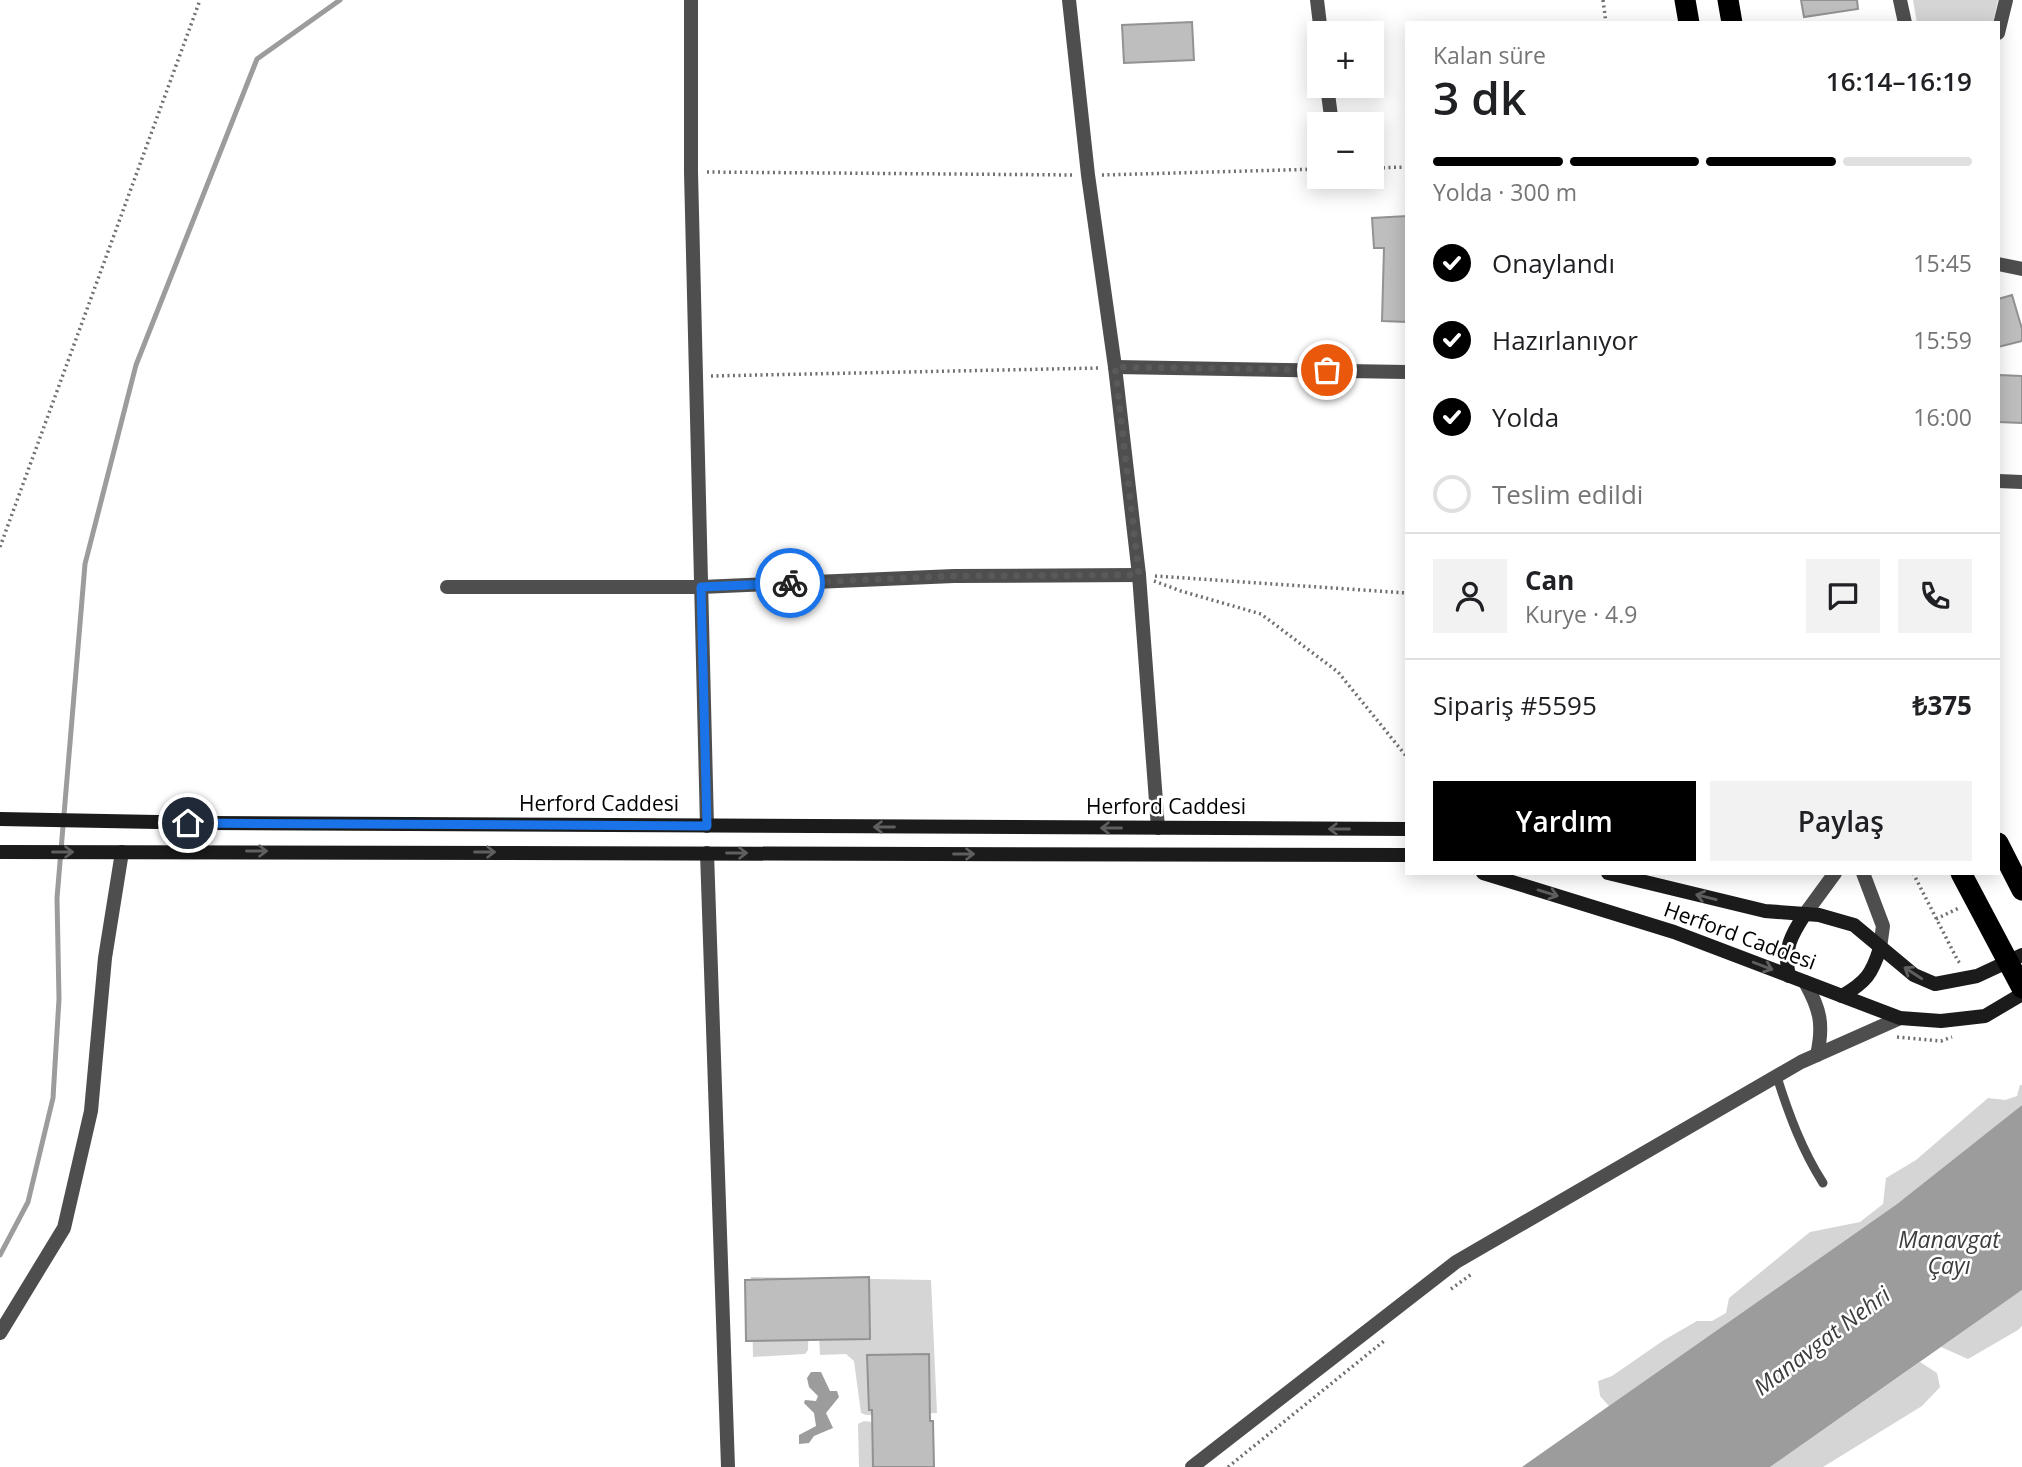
<!DOCTYPE html>
<html lang="tr">
<head>
<meta charset="utf-8">
<style>
  body { margin:0; font-family:"Open Sans",sans-serif; background:#f2f2f2; color:#202124; height:100vh; display:flex; flex-direction:column; font-size:26px; white-space:nowrap }
  * { box-sizing:border-box; margin:0 }
  p { font-size:23px; color:#757577 }
  .icon { flex:none; width:38px; height:38px; fill:none; stroke:currentColor; stroke-width:2; stroke-linecap:round; stroke-linejoin:round }
  .map { position:relative; flex:1; overflow:hidden }
  .drawer { position:absolute; left:1405px; top:21px; width:595px; height:854px; display:flex; flex-direction:column; background:#fff; border-radius:0px; box-shadow:0 4px 18px #0003 }
  .drawer>* { flex:none }
  .fabs { position:absolute; left:1307px; top:21px; display:grid; gap:14px }
  .fabs a { display:grid; place-items:center; width:77px; height:77px; border-radius:0px; background:#fff; box-shadow:0 4px 18px #0003; font-size:35px }
  .pin { position:absolute; display:grid; place-items:center; width:60px; height:60px; color:#fff; margin:-30px; border:4px solid #fff; border-radius:50%; box-shadow:0 2px 7px #0007 }
  .courier { position:absolute; display:grid; place-items:center; width:70px; height:70px; margin:-35px; border:5px solid #1a73e8; border-radius:50%; background:#fff; color:#222; box-shadow:0 2px 9px #0007 }
  .summary em { font-style:normal; font-weight:600 }
  .summary div { display:flex; flex-direction:column-reverse }
  .summary { display:flex; align-items:center; justify-content:space-between; height:119px; padding:0 28px }
  h1 { font-size:46px; font-weight:600; line-height:52px }
  .bar { display:grid; grid-template-columns:repeat(4,1fr); gap:10px 7px; align-content:center; height:84px; padding:0 28px }
  .bar i { height:9px; border-radius:5px; background:#e0e0e0 }
  .bar .selected { background:#000 }
  .bar p { grid-column:span 4 }
  .line { display:flex; align-items:center; gap:18px; padding:0 28px; border-top:2px solid #e0e0e0 }
  .line div { flex:1 }
  .round { display:grid; place-items:center; flex:none; width:74px; height:74px; border-radius:0px; background:#f2f2f2 }
  ol { padding:0 28px; list-style:none }
  li { display:flex; align-items:center; gap:21px; height:77px }
  li p { margin-inline-start:auto }
  li .icon { padding:7px; border-radius:50%; background:#000; color:#fff; stroke-width:4 }
  li:last-child { color:#757577 }
  li i { width:38px; height:38px; border:4px solid #e0e0e0; border-radius:50% }
  .action { display:flex; gap:14px; margin-top:auto; padding:14px 28px }
  .action a { flex:1; height:80px; border-radius:0px; background:#000; color:#fff; font-size:28px; font-weight:600; line-height:80px; text-align:center }
  .action a+a { background:#f2f2f2; color:#202124 }
  .map>svg:first-child { display:block }
  .green { fill:#d5d5d5 }
  .water { fill:#9c9c9c }
  .lines { fill:none; stroke-linecap:round; stroke-linejoin:round }
  .stream { stroke:#9c9c9c; stroke-width:5 }
  .building { fill:#bebebe; stroke:#929292; stroke-width:2 }
  .path { stroke:#707070; stroke-width:3.5; stroke-dasharray:2 3.5; stroke-linecap:butt }
  .lane { stroke:#4e4e4e; stroke-width:9 }
  .street { stroke:#4e4e4e; stroke-width:14 }
  .secondary { stroke:#1b1b1b; stroke-width:14 }
  .highway { stroke:#000; stroke-width:21 }
  .oneway { stroke:#5f5f5f }
  .done { stroke:#595959; stroke-width:7; stroke-dasharray:0 12.6 }
  .route { stroke:#1a73e8; stroke-width:9 }
  .labels { text-anchor:middle; stroke-width:5; stroke-linejoin:round; paint-order:stroke }
  .street-label { font-size:21px; fill:#000; stroke:#fff }
  .water-label { font-size:23px; font-style:italic; fill:#3d3d3d; stroke:#fff }
</style>
</head>
<body>
<div class="map">
<svg width="2022" height="1467" viewBox="0 0 2022 1467">
  <rect width="100%" height="100%" fill="#fff"/>
  <g class="green">
    <polygon points="1913,0 1998,0 1993,23 1917,23"/>
    <polygon points="2020,1085 2022,1085 2022,1105 1897,1204 1609,1406 1600,1396 1598,1381 1612,1376 1664,1340 1697,1321 1712,1321 1726,1313 1729,1298 1810,1232 1860,1222 1883,1204 1886,1178 1916,1160 1988,1098 2005,1100 2017,1096"/>
    <polygon points="751,1277 810,1278 808,1350 805,1354 753,1357"/>
    <polygon points="816,1278 931,1280 937,1413 866,1415 861,1413 854,1361 846,1354 820,1355"/>
    <polygon points="2022,1290 2022,1326 2018,1330 1968,1359 1941,1347"/>
    <polygon points="1920,1362 1937,1373 1940,1387 1922,1406 1823,1467 1770,1467"/>
    <polygon points="864,1421 872,1422 873,1467 859,1467 858,1424"/>
  </g>
  <g class="water">
    <polygon points="2022,1105 2022,1290 1770,1467 1522,1467 1897,1204"/>
    <polygon points="811,1372 821,1372 830,1391 837,1391 839,1397 826,1413 833,1428 814,1436 809,1443 799,1444 799,1435 816,1426 814,1413 804,1403 805,1400 816,1401 818,1396 809,1387 807,1378"/>
  </g>
  <g class="lines">
    <polyline class="stream" points="0,1255 28,1202 53,1098 59,999 57,898 85,564 136,365 257,59 340,0"/>
  </g>
  <g class="building">
    <polygon points="1801,0 1857,0 1858,9 1804,17"/>
    <polygon points="1192,22 1194,60 1124,63 1122,25"/>
    <polygon points="1407,216 1407,322 1382,321 1384,248 1374,248 1372,218"/>
    <polygon points="2012,295 2022,329 2022,341 1998,347 1998,299"/>
    <polygon points="1999,375 2022,376 2022,423 1999,422"/>
    <polygon points="869,1277 870,1339 746,1341 745,1280"/>
    <polygon points="929,1354 930,1421 933,1421 934,1467 873,1467 872,1410 869,1410 867,1355"/>
  </g>
  <g class="lines">
    <g class="path">
      <polyline points="1603,0 1606,23"/>
      <polyline points="1372,168 1407,167"/>
      <polyline points="707,172 1074,175"/>
      <polyline points="1102,175 1320,169"/>
      <polyline points="711,376 1099,368"/>
      <polyline points="0,547 200,0"/>
      <polyline points="1155,576 1407,593"/>
      <polyline points="1154,581 1181,591 1261,614 1338,672 1407,757"/>
      <polyline points="1913,873 1958,961 1961,964"/>
      <polyline points="1936,919 1959,908"/>
      <polyline points="1897,1037 1941,1041 1952,1037"/>
      <polyline points="1451,1289 1473,1273"/>
      <polyline points="1228,1467 1384,1341"/>
    </g>
    <path class="lane" d="M1777 1077C1789 1115 1802 1150 1823 1183"/>
    <g class="street">
      <polyline points="691,0 691,172 707,826"/>
      <polyline points="1069,0 1088,175 1115,367 1139,575 1158,828"/>
      <polyline points="1317,0 1321,33"/>
      <polyline points="1900,0 1905,23"/>
      <polyline points="1998,33 2006,0"/>
      <polyline points="1327,86 1332,124"/>
      <polyline points="1998,264 2022,269"/>
      <polyline points="1115,367 1407,372"/>
      <polyline points="1998,481 2022,482"/>
      <polyline points="447,587 701,587 954,576 1139,575"/>
      <polyline points="707,853 728,1467"/>
      <polyline points="1863,873 1883,926 1880,948"/>
      <polyline points="1805,914 1835,873"/>
      <path d="M1805 982C1820 1009 1824 1024 1817 1055"/>
      <polyline points="0,1333 64,1228 91,1111 105,958 122,852"/>
      <polyline points="1192,1467 1456,1262 1801,1062 1900,1018"/>
    </g>
    <g class="secondary">
      <polyline points="0,819 210,823 1407,829"/>
      <polyline points="0,852 1407,855"/>
      <polyline points="1483,873 1674,932 1900,1018 1941,1021 1985,1016 2022,994"/>
      <polyline points="1608,873 1765,911 1819,915 1854,925 1914,975 1935,984 1977,976 2022,955"/>
      <path d="M1789 976C1783 950 1791 935 1805 914"/>
      <path d="M1842 996C1866 982 1872 974 1880 948"/>
    </g>
    <g class="highway">
      <polyline points="1685,0 1689,23"/>
      <polyline points="1728,0 1732,23"/>
      <polyline points="1998,843 2022,890"/>
      <polyline points="1961,873 2022,988"/>
    </g>
  </g>
  <defs><path id="oneway-shaft" d="M-6 0H5M1.5-3L5.5 0L1.5 3" fill="none" stroke-width="1.6" stroke-linecap="round" stroke-linejoin="round" transform="scale(1.75)"/></defs>
  <g class="oneway">
    <use href="#oneway-shaft" transform="translate(884 827) rotate(-180)"/>
    <use href="#oneway-shaft" transform="translate(1111 828) rotate(-180)"/>
    <use href="#oneway-shaft" transform="translate(1339 829) rotate(-180)"/>
    <use href="#oneway-shaft" transform="translate(257 851)"/>
    <use href="#oneway-shaft" transform="translate(63 852)"/>
    <use href="#oneway-shaft" transform="translate(485 852)"/>
    <use href="#oneway-shaft" transform="translate(737 853)"/>
    <use href="#oneway-shaft" transform="translate(964 854)"/>
    <use href="#oneway-shaft" transform="translate(1548 893) rotate(17)"/>
    <use href="#oneway-shaft" transform="translate(1706 897) rotate(-166)"/>
    <use href="#oneway-shaft" transform="translate(1763 966) rotate(21)"/>
    <use href="#oneway-shaft" transform="translate(1913 973) rotate(-147)"/>
  </g>
  <g class="lines">
    <polyline class="done" points="790,583 954,576 1139,575 1115,367 1327,370"/>
    <polyline class="route" points="188,823 707,826 701,587 790,583"/>
  </g>
  <g class="labels">
    <g class="street-label">
      <text x="599" y="811">Herford Caddesi</text>
      <text x="1166" y="814">Herford Caddesi</text>
      <text transform="translate(1740 936) rotate(20)" y="7">Herford Caddesi</text>
    </g>
    <g class="water-label">
      <text x="1949" y="1248">Manavgat<tspan x="1949" dy="26">Çayı</tspan></text>
      <text transform="translate(1822 1341) rotate(-37)" y="8">Manavgat Nehri</text>
    </g>
  </g>
</svg>
<div class="fabs">
<a>+</a>
<a>−</a>
</div>
<div class="pin" style="left:1327px;top:370px;background:#ea580c"><svg class="icon" aria-label="bag" viewBox="0 0 24 24"><path d="M5 8h14l-1 12H6zM9 8a3 3 0 0 1 6 0"/></svg></div>
<div class="pin" style="left:188px;top:823px;background:#1f2937"><svg class="icon" aria-label="home" viewBox="0 0 24 24"><path d="M3 11l9-7 9 7M6 9v11h12V9"/></svg></div>
<div class="courier" style="left:790px;top:583px"><svg class="icon" aria-label="bike" viewBox="0 0 24 24"><circle cx="6" cy="16" r="4"/><circle cx="18" cy="16" r="4"/><path d="M6 16l4-8h5l3 8M10 8l3 8H6M13 5h3"/></svg></div>
<section class="drawer">
<div class="summary"><div><h1>3 dk</h1><p>Kalan süre</p></div><em>16:14–16:19</em></div>
<div class="bar"><i class="selected"></i><i class="selected"></i><i class="selected"></i><i></i><p>Yolda · 300 m</p></div>
<ol>
<li><svg class="icon" aria-label="check" viewBox="0 0 24 24"><path d="M5 12l5 5 9-10"/></svg>Onaylandı<p>15:45</p></li>
<li><svg class="icon" aria-label="check" viewBox="0 0 24 24"><path d="M5 12l5 5 9-10"/></svg>Hazırlanıyor<p>15:59</p></li>
<li><svg class="icon" aria-label="check" viewBox="0 0 24 24"><path d="M5 12l5 5 9-10"/></svg>Yolda<p>16:00</p></li>
<li><i></i>Teslim edildi</li>
</ol>
<div class="line" style="height:126px"><a class="round"><svg class="icon" aria-label="person" viewBox="0 0 24 24"><circle cx="12" cy="8" r="4"/><path d="M4 21q1-7 8-7t8 7"/></svg></a><div><b>Can</b><p>Kurye · 4.9</p></div><a class="round"><svg class="icon" aria-label="chat" viewBox="0 0 24 24"><path d="M4 5h16v11H9l-5 4z"/></svg></a><a class="round"><svg class="icon" aria-label="phone" viewBox="0 0 24 24"><path d="M5 4h4l2 5-3 2q2 4 5 5l2-3 5 2v4C11 20 4 13 5 4z"/></svg></a></div>
<div class="line" style="height:91px"><div>Sipariş #5595</div><b>₺375</b></div>
<div class="action"><a>Yardım</a><a>Paylaş</a></div>
</section>
</div>
</body>
</html>
